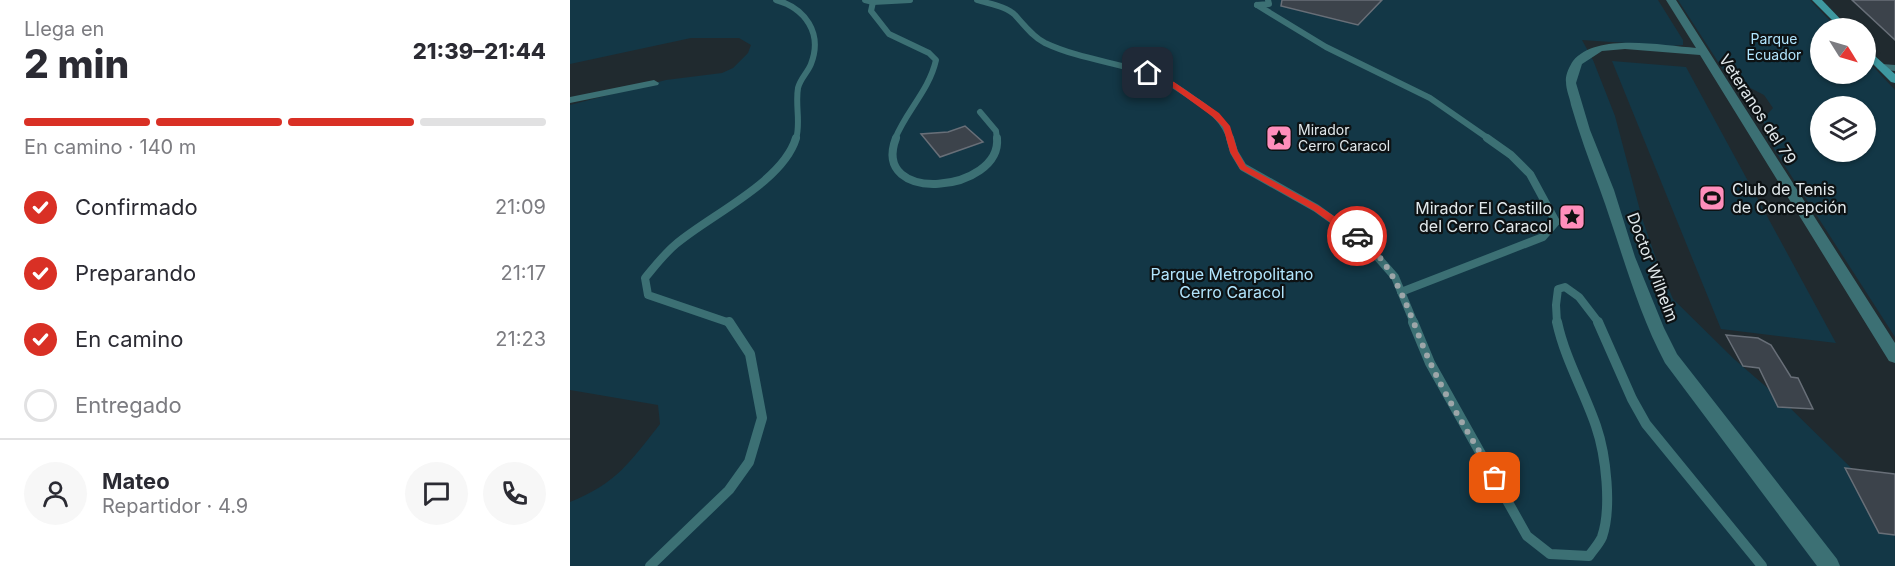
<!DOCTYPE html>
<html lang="es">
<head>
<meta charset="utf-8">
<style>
  body { margin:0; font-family:Inter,sans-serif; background:#f7f7f7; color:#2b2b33; height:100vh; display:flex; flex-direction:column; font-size:22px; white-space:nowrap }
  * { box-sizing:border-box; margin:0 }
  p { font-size:20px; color:#7c7c81 }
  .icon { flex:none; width:33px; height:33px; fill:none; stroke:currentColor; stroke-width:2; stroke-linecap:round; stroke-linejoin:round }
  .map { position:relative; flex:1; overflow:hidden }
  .panel { display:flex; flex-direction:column; background:#fff; width:570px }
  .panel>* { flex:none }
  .needle { width:39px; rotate:127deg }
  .buttons { position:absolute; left:1240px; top:18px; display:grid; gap:12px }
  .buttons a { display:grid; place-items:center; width:66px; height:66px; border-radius:50%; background:#fff; box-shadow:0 2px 4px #0004; font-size:30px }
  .pin { position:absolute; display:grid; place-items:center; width:51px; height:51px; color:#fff; margin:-26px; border-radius:12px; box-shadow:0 3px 9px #0006 }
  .courier { position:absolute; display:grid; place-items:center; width:60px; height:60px; margin:-30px; border:4px solid #d93025; border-radius:50%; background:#fff; color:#222; box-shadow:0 2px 8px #0007 }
  .summary em { font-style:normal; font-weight:800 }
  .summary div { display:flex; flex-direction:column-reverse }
  .summary { display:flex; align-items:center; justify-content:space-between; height:102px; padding:0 24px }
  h1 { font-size:39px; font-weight:800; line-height:45px }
  .bar { display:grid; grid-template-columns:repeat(4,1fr); gap:9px 6px; align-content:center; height:72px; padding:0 24px }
  .bar i { height:8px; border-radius:4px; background:#e1e1e2 }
  .bar .current { background:#d93025 }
  .bar p { grid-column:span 4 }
  .line { display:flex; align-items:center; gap:15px; padding:0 24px; border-top:2px solid #e1e1e2 }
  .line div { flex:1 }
  .round { display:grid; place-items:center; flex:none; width:63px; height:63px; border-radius:32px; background:#f7f7f7 }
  ol { padding:0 24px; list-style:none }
  li { display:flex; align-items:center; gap:18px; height:66px }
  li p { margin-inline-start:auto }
  li .icon { padding:6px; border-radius:50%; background:#d93025; color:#fff; stroke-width:4 }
  li:last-child { color:#7c7c81 }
  li i { width:33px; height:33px; border:3px solid #e1e1e2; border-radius:50% }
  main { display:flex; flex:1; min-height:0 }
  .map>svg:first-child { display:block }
  .green { fill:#133746; fill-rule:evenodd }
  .building { fill:#3c434b; stroke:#686f78; stroke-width:1.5 }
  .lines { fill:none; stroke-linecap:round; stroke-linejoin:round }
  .lane-far2 { stroke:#3c7074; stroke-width:6 }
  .lane-far1 { stroke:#3c7074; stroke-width:8 }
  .lane { stroke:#3c7074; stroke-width:10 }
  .street { fill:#3c7074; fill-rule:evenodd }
  .secondary { fill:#3e98a0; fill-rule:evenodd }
  .route { fill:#d93025 }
  .done { stroke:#9da6a9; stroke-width:6; stroke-dasharray:0 10.8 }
  .labels { text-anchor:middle; stroke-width:4.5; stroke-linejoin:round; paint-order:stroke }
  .far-park-label { font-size:14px; fill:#b2e5fd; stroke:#0d1214 }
  .far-poi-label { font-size:14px; fill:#e1e8eb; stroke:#0d1214; text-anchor:start }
  .street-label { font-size:16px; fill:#e1e8eb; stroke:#0d1214 }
  .poi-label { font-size:16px; fill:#e1e8eb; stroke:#0d1214; text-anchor:start }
  .park-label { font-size:16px; fill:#b2e5fd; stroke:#0d1214 }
</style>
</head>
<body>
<main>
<section class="panel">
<div class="summary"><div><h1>2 min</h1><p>Llega en</p></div><em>21:39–21:44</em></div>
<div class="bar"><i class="current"></i><i class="current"></i><i class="current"></i><i></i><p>En camino · 140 m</p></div>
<ol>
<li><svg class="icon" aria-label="check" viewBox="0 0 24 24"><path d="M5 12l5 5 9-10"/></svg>Confirmado<p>21:09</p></li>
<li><svg class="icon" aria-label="check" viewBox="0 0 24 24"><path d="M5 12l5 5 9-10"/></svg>Preparando<p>21:17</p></li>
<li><svg class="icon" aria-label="check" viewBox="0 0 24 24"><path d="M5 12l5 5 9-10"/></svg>En camino<p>21:23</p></li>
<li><i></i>Entregado</li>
</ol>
<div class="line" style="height:108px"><a class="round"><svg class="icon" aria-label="person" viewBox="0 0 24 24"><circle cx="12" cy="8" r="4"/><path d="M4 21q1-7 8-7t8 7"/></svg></a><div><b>Mateo</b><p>Repartidor · 4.9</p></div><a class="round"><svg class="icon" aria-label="chat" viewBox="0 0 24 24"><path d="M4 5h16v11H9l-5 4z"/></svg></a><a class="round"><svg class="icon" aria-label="phone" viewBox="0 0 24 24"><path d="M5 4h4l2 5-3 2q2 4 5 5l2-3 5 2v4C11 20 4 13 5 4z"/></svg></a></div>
</section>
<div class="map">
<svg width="1325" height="566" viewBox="0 0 1325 566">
  <rect width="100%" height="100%" fill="#202a2f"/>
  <g class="green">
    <path d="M0 0H1088L1113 40V45L1101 46 1012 40 1023 60 1045 116 1072 218 1088 264 1103 299 1164 359 1216 404 1325 511V566H0V502C47 483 60 462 90 424L88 405 0 390V105L96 80 152 73 163 68 178 53 181 45 169 38H121L0 64Z"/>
    <path d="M1108 0H1240L1267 28H1251V74H1296V59L1325 90V337L1195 135H1201L1192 120 1203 108 1194 95 1165 80 1160 73 1154 71ZM1251 106H1296V152H1251Z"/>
    <polygon points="1042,61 1116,67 1266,343 1151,329"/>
  </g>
  <g class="building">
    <polygon points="712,0 812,0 788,25 711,6"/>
    <polygon points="1282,0 1325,0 1325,40"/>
    <polygon points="395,126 413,142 370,157 351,134 378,132"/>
    <polygon points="1156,335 1188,338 1201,345 1221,377 1228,378 1243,409 1208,407 1189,368 1173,366"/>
    <polygon points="1275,468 1325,474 1325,535 1309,533"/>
  </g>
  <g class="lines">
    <g class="lane-far2">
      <path d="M206 0C235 8 253 33 241 64 238 72 230 79 228 88 225 105 231 123 226 139"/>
      <polyline points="295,0 303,2 340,0"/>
      <path d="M407 0C419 4 436 6 445 15 454 25 463 37 475 43 507 58 543 62 577 73 596 79 612 91 628 102 644 113 654 121 660 139"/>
      <path d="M303 2 301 11 319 34 359 53 366 60C359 91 336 111 325 139"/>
      <polyline points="687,5 756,47 860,98 919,139"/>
      <polyline points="687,5 699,4 698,0"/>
      <polyline points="410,112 426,131 427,139"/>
    </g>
    <g class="lane-far1">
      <path d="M326 138C300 206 432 192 427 138"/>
      <polyline points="660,138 664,152 673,167 746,208 795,243 825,277 844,323"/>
      <polyline points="831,292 973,237 986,222 960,174 941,155 917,138"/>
      <path d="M160 323 78 295 75 278C85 266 94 254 106 244 140 215 213 182 226 138"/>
      <polyline points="987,323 986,305 988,289 995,287 1009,297 1029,323"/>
    </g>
    <g class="lane">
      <path d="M843 322 860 363 957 536 980 554 1019 556C1023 550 1029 544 1032 537 1042 508 1036 455 1026 426 1014 391 995 359 987 322"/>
      <polyline points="1028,322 1062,399 1076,424 1192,566"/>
      <polyline points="80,566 159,490 179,462 192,418 180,354 159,322"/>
    </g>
    <g class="street">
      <path d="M1096 0H1106L1325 343V363L1319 361 1130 55 1055 49 1032 51 1012 64 1006 83 1020 130 1044 190 1065 257 1094 328 1107 354 1267 559 1270 566H1247L1095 363C1065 306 1051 247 1029 187 1019 160 1009 133 1001 105 1000 98 996 90 996 82 995 76 999 67 1003 61 1027 32 1093 46 1126 48Z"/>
      <polygon points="1312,64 1325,65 1325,71 1308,69 1307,67"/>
      <polygon points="84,80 89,83 88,85 0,103 0,97"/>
    </g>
    <g class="secondary">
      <polygon points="1242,0 1252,0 1279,28 1270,28"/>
      <polygon points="1296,48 1325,74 1325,83 1321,82 1296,57"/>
    </g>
  </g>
  <polygon class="route" points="575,72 604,82 649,113 660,126 668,152 676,166 749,206 790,234 790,239 783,239 743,210 670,169 660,152 653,127 643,117 599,85 575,75"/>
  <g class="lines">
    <path class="done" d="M787 236C829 266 839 317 860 362 878 402 903 440 925 478"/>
  </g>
  <defs>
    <symbol id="sight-square" viewBox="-11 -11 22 22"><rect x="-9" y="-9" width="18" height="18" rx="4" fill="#ff8ebb" stroke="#0d1214"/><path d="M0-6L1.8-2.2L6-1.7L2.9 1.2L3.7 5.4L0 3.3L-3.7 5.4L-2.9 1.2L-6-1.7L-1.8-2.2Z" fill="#111"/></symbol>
    <symbol id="stadium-square" viewBox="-11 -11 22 22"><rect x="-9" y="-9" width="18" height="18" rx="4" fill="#ff8ebb" stroke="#0d1214"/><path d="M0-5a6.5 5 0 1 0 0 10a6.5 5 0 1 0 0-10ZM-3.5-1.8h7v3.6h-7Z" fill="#111"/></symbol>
  </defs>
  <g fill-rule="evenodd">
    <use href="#sight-square" x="694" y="123" width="30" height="30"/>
    <use href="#stadium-square" x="1127" y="183" width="30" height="30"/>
    <use href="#sight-square" x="987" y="202" width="30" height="30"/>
  </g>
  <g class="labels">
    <g class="far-park-label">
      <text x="1204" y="44">Parque<tspan x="1204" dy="16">Ecuador</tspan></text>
    </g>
    <g class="far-poi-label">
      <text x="728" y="135">Mirador<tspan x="728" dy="16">Cerro Caracol</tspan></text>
    </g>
    <g class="street-label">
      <text transform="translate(1188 109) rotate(57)" y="6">Veteranos del 79</text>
      <text transform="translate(1083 267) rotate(69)" y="6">Doctor Wilhelm</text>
    </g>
    <g class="poi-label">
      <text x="1162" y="195">Club de Tenis<tspan x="1162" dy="18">de Concepción</tspan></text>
      <text x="982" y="214" text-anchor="end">Mirador El Castillo<tspan x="982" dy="18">del Cerro Caracol</tspan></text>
    </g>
    <g class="park-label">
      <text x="662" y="280">Parque Metropolitano<tspan x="662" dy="18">Cerro Caracol</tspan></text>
    </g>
  </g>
</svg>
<div class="buttons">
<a><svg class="needle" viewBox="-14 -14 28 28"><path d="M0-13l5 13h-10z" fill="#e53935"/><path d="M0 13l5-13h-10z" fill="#7c7c81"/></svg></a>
<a><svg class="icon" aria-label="layers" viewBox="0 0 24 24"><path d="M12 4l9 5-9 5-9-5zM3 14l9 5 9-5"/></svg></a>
</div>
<div class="pin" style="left:925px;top:478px;background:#ea580c"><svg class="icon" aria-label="bag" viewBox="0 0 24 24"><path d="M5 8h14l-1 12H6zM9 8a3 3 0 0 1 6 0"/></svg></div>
<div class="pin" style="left:578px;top:73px;background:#1f2937"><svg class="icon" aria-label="home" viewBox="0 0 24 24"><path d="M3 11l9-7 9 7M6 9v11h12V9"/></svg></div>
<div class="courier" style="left:787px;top:236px"><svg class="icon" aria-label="car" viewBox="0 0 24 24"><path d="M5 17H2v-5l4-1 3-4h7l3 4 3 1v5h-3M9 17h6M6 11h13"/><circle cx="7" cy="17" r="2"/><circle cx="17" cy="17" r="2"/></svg></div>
</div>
</main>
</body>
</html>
